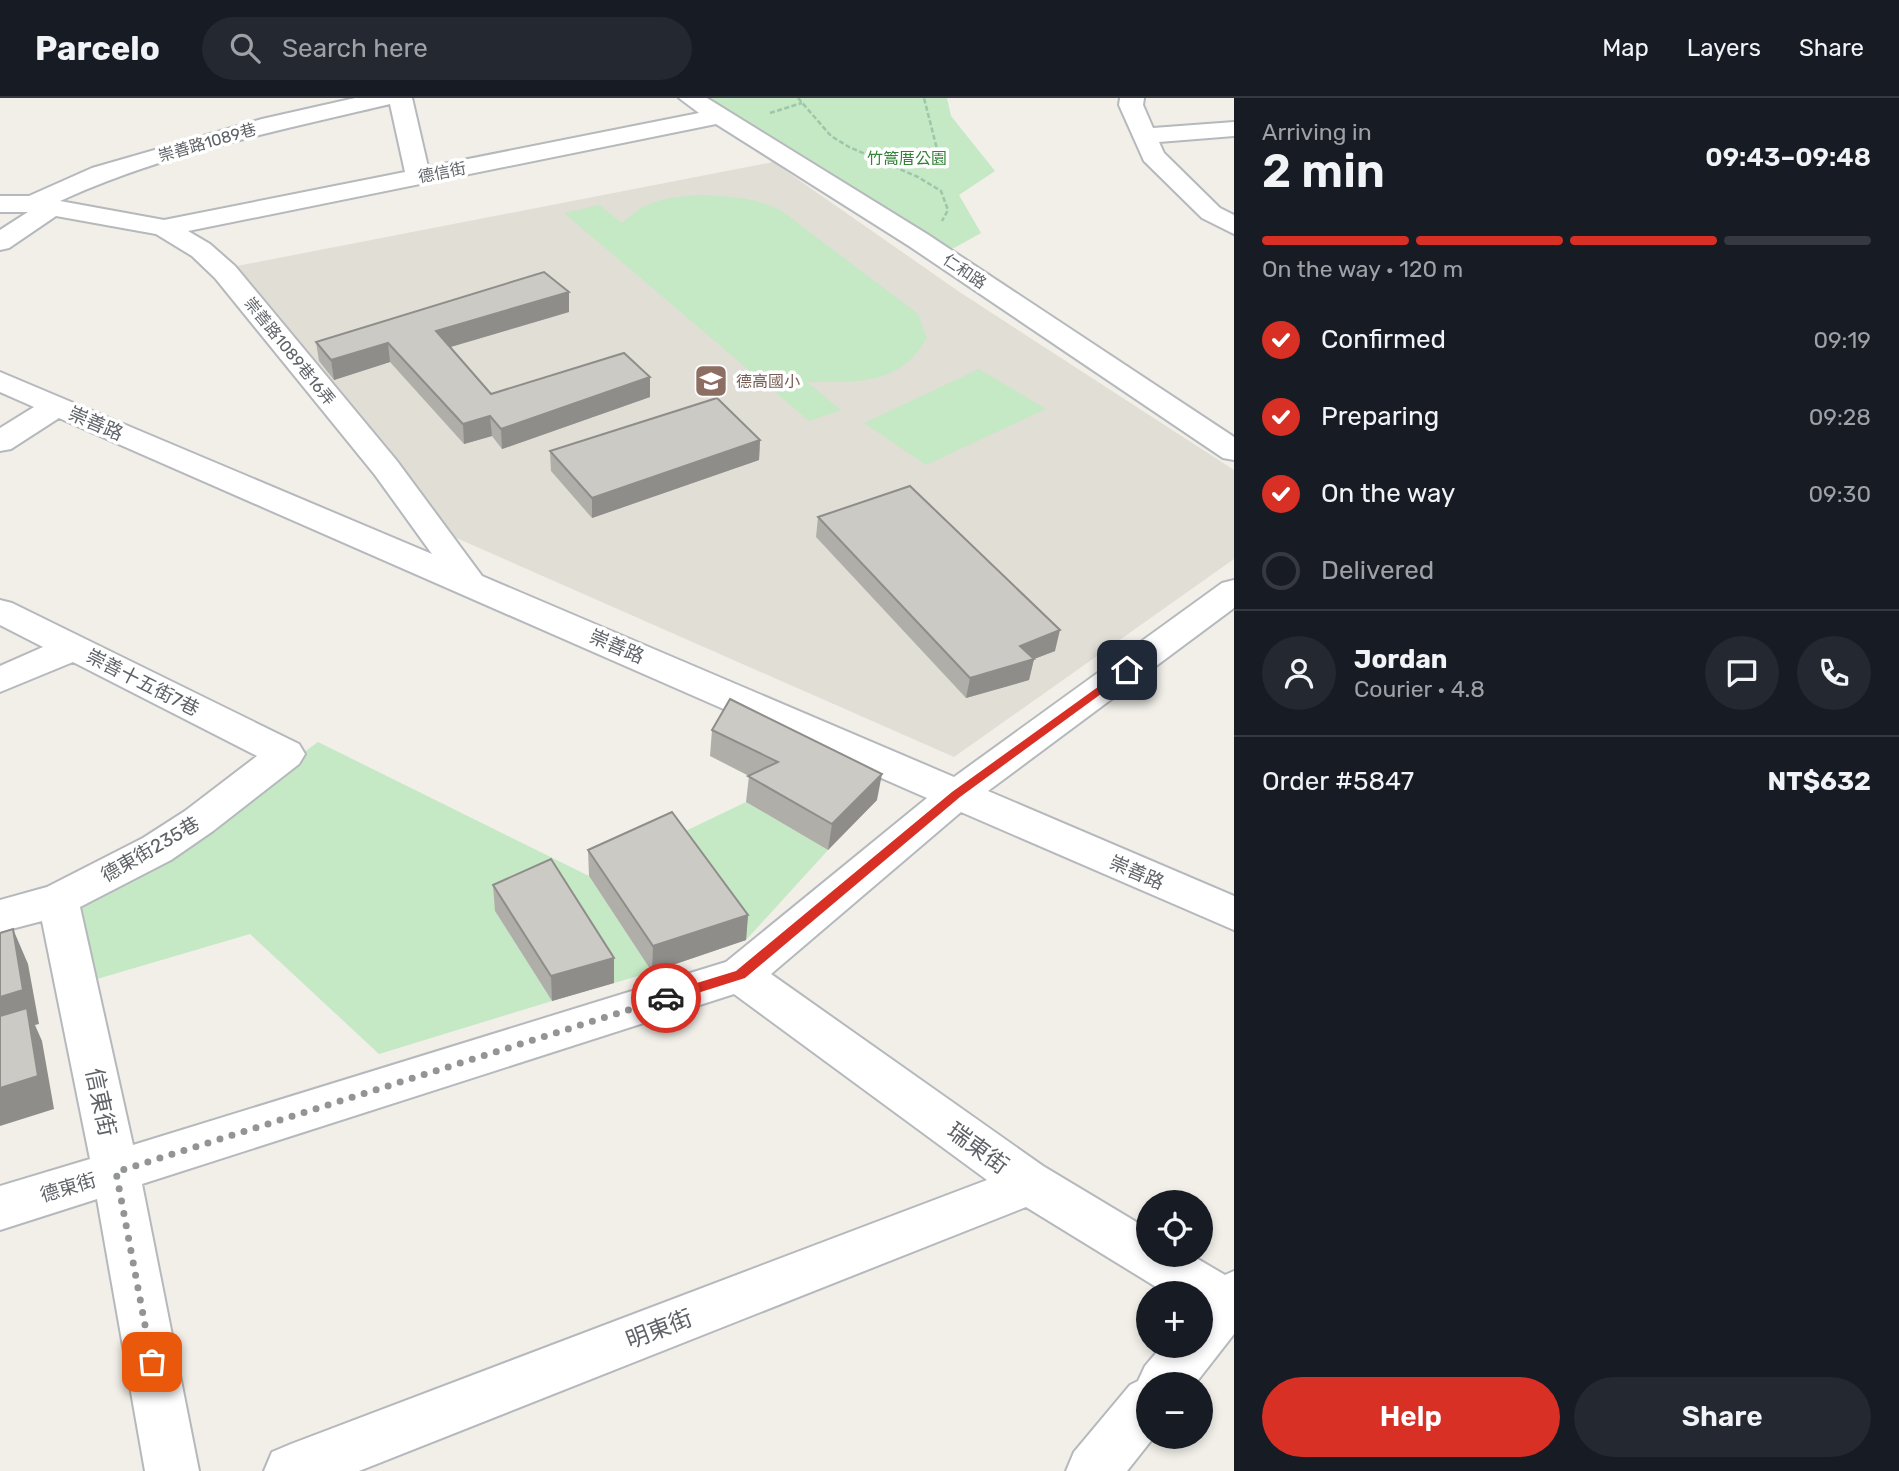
<!DOCTYPE html>
<html lang="en">
<head>
<meta charset="utf-8">
<style>
  body { margin:0; font-family:Rubik,"Noto Sans TC",sans-serif; background:#242831; color:#f1f3f6; height:100vh; display:flex; flex-direction:column; font-size:26px; white-space:nowrap }
  * { box-sizing:border-box; margin:0 }
  p { font-size:23px; color:#9ea1a6 }
  .icon { flex:none; width:38px; height:38px; fill:none; stroke:currentColor; stroke-width:2; stroke-linecap:round; stroke-linejoin:round }
  .map { position:relative; flex:1; overflow:hidden }
  .drawer { display:flex; flex-direction:column; background:#171b24; width:665px }
  .drawer>* { flex:none }
  .controls { position:absolute; left:1136px; top:1092px; display:grid; gap:14px }
  .controls a { display:grid; place-items:center; width:77px; height:77px; border-radius:50%; background:#171b24; box-shadow:0 4px 10px #0003; font-size:35px }
  .pin { position:absolute; display:grid; place-items:center; width:60px; height:60px; color:#fff; margin:-30px; border-radius:14px; box-shadow:0 4px 10px #0006 }
  .courier { position:absolute; display:grid; place-items:center; width:70px; height:70px; margin:-35px; border:5px solid #d93025; border-radius:50%; background:#fff; color:#222; box-shadow:0 2px 9px #0007 }
  .summary em { font-style:normal; font-weight:600 }
  .summary div { display:flex; flex-direction:column-reverse }
  .summary { display:flex; align-items:center; justify-content:space-between; height:119px; padding:0 28px }
  h1 { font-size:46px; font-weight:600; line-height:52px }
  .bar { display:grid; grid-template-columns:repeat(4,1fr); gap:10px 7px; align-content:center; height:84px; padding:0 28px }
  .bar i { height:9px; border-radius:5px; background:#363941 }
  .bar .on { background:#d93025 }
  .bar p { grid-column:span 4 }
  .line { display:flex; align-items:center; gap:18px; padding:0 28px; border-top:2px solid #363941 }
  .line div { flex:1 }
  .round { display:grid; place-items:center; flex:none; width:74px; height:74px; border-radius:37px; background:#242831 }
  ol { padding:0 28px; list-style:none }
  li { display:flex; align-items:center; gap:21px; height:77px }
  li p { margin-inline-start:auto }
  li .icon { padding:7px; border-radius:50%; background:#d93025; color:#fff; stroke-width:4 }
  li:last-child { color:#9ea1a6 }
  li i { width:38px; height:38px; border:4px solid #363941; border-radius:50% }
  .primary-button { display:flex; gap:14px; margin-top:auto; padding:14px 28px }
  .primary-button a { flex:1; height:80px; border-radius:42px; background:#d93025; color:#fff; font-size:28px; font-weight:600; line-height:80px; text-align:center }
  .primary-button a+a { background:#242831; color:#f1f3f6 }
  header { display:flex; align-items:center; gap:42px; box-sizing:border-box; height:98px; padding:0 35px; background:#171b24; border-bottom:2px solid #363941 }
  header strong { font-size:33px }
  nav { display:flex; gap:38px; margin-inline-start:auto; font-size:24px }
  .search { width:490px; height:63px; background:#242831; display:flex; align-items:center; gap:18px; box-sizing:border-box; padding:0 24px; border-radius:38px; color:#9ea1a6; font-size:26px }
  main { display:flex; flex:1; min-height:0 }
  .map>svg:first-child { display:block }
  .education { fill:#e1ded6 }
  .green { fill:#c5e8c5 }
  .lines { fill:none; stroke-linecap:round; stroke-linejoin:round }
  .minor-casing { stroke:#b5b8bc; stroke-width:4 }
  .path { stroke:#9cc7a9; stroke-width:2.5; stroke-dasharray:5 2.5; stroke-linecap:butt }
  .minor { fill:#fff; fill-rule:evenodd }
  .wall { fill:#afaea9 }
  .shaded-wall { fill:#8f8d8a }
  .building { fill:#cccac5; stroke:#8f8d8a; stroke-width:2 }
  .route { fill:#d93025 }
  .done { stroke:#929495; stroke-width:7; stroke-dasharray:0 12.6 }
  .labels { text-anchor:middle; stroke-width:7; stroke-linejoin:round; paint-order:stroke }
  .far-street-label { font-size:16px; fill:#5f6368; stroke:#fff }
  .far-park-label { font-size:16px; fill:#348238; stroke:#fff }
  .far-education-label { font-size:16px; fill:#785e54; stroke:#fff; text-anchor:start }
  .street-label { font-size:19px; fill:#5f6368; stroke:#fff }
  .near-street-label { font-size:23px; fill:#5f6368; stroke:#fff }
</style>
</head>
<body>
<header>
<strong>Parcelo</strong>
<div class="search"><svg class="icon" aria-label="search" viewBox="0 0 24 24"><circle cx="10" cy="10" r="6"/><path d="M15 15l6 6"/></svg>Search here</div>
<nav><a>Map</a><a>Layers</a><a>Share</a></nav>
</header>
<main>
<div class="map">
<svg width="1234" height="1373" viewBox="0 0 1234 1373">
  <rect width="100%" height="100%" fill="#f1efe8"/>
  <polygon class="education" points="773,64 961,195 1234,372 1234,461 954,659 445,435 232,169"/>
  <g class="green">
    <polygon points="702,0 947,0 951,18 995,73 959,97 981,135 954,150 933,147"/>
    <path d="M697 97C726 98 756 99 782 113L918 216 927 240C900 288 856 284 807 284L841 312 809 323 564 115 599 107 622 125C648 101 662 101 697 97Z"/>
    <polygon points="979,271 1046,311 926,367 864,325"/>
    <polygon points="318,644 589,778 652,874 614,885 495,813 552,903 379,956 250,836 97,881 68,799 162,758"/>
    <polygon points="746,704 828,752 746,842 671,740"/>
  </g>
  <g class="lines">
    <defs>
      <g id="minor">
        <path d="M355 0H412L428 69 699 15 679 0H707L927 136 1234 339V362L1223 360 909 148 716 26 188 133 210 146 235 168 397 363 482 478 954 679 1222 485 1234 482V510L988 693 1234 798V832L961 714 771 876 1043 1068 1148 1131V1157H1191L1225 1177 1234 1173V1236L1195 1286H1148V1339H1154L1127 1373H1066L1074 1354 1130 1287 1138 1283 1145 1268 1162 1248H1200V1195H1166L1026 1109 359 1373H264L272 1354 291 1346 987 1082 734 896 142 1086 199 1373H145L97 1101 0 1132V1088L90 1061 42 823 0 834V802L47 789 143 740 185 713 257 658 73 564 0 594V568L43 549 0 527V502L12 505 299 646 305 656 299 666 213 733 171 762 80 809 133 1047 726 864 927 700 59 320 11 351 0 353V330L34 309 0 294V274L432 456 375 377 215 180 192 158 156 136 56 118 9 150 0 152V132L28 114H0V98H29L92 70 262 21ZM390 6 405 74 164 122 60 103C164 55 278 33 390 6Z"/>
        <polygon points="1120,0 1144,0 1143,7 1153,30 1234,24 1234,38 1159,44 1164,55 1220,110 1234,117 1234,136 1202,120 1144,63 1119,7"/>
      </g>
    </defs>
    <use href="#minor" class="minor-casing"/>
    <g class="path">
      <polyline points="798,0 831,38 849,49 918,79 941,93 948,112 942,123"/>
      <polyline points="770,15 802,5"/>
      <polyline points="889,65 917,60 937,51 924,0"/>
    </g>
    <use href="#minor" class="minor"/>
  </g>
  <g class="wall">
    <polygon points="569,214 450,249 491,296 650,279 650,299 502,351 492,338 464,346 390,264 334,282 319,263 316,244"/>
    <polygon points="760,342 759,362 592,420 551,373 550,353"/>
    <polygon points="818,419 1055,553 1034,561 1029,582 966,600 816,439"/>
    <polygon points="712,632 877,702 828,752 746,704 749,678 710,658"/>
    <polygon points="588,752 748,817 746,842 652,874 589,778"/>
    <polygon points="493,787 614,860 614,885 552,903 495,813"/>
  </g>
  <g class="shaded-wall">
    <polygon points="569,194 569,214 437,253 436,233"/>
    <polygon points="388,245 390,264 334,282 331,262"/>
    <polygon points="650,279 650,299 502,351 501,331"/>
    <polygon points="490,318 492,338 464,346 463,326"/>
    <polygon points="760,342 759,362 592,420 592,400"/>
    <polygon points="1060,532 1055,553 1034,561 1029,582 966,600 970,580 1020,548"/>
    <polygon points="882,676 877,702 828,752 832,726"/>
    <polygon points="748,817 746,842 652,874 653,848"/>
    <polygon points="13,831 28,866 39,926 35,927 42,943 54,1011 0,1028 0,899"/>
    <polygon points="614,860 614,885 552,903 551,878"/>
  </g>
  <g class="building">
    <polygon points="544,174 569,194 436,233 491,296 624,255 650,279 501,331 490,318 463,326 388,245 331,262 316,244"/>
    <polygon points="717,300 760,342 592,400 550,353"/>
    <polygon points="910,388 1060,532 1020,548 1034,561 970,580 818,419"/>
    <polygon points="730,601 882,676 832,726 748,678 778,664 712,632"/>
    <polygon points="672,714 748,817 653,848 588,752"/>
    <polygon points="551,761 614,860 551,878 493,787"/>
    <polygon points="13,831 23,892 0,899 0,835"/>
    <polygon points="27,910 38,978 0,990 0,918"/>
  </g>
  <polygon class="route" points="1127,568 1131,569 1131,574 960,699 745,880 666,905 661,904 661,896 736,873 952,694"/>
  <g class="lines">
    <polyline class="done" points="152,1264 116,1074 666,900"/>
  </g>
  <defs>
    <symbol id="school-square" viewBox="-11 -11 22 22"><rect x="-9" y="-9" width="18" height="18" rx="4" fill="#8d6e63" stroke="#fff"/><path d="M0-5L7-2L0 1L-7-2ZM-4 1L0 2.5L4 1V4Q0 6-4 4Z" fill="#fff"/></symbol>
  </defs>
  <g fill-rule="evenodd">
    <use href="#school-square" x="692" y="264" width="38" height="38"/>
  </g>
  <g class="labels">
    <g class="far-street-label">
      <text transform="translate(207 44) rotate(-16)" y="6">崇善路1089巷</text>
      <text transform="translate(442 74) rotate(-11)" y="6">德信街</text>
      <text transform="translate(965 173) rotate(34)" y="6">仁和路</text>
      <text transform="translate(290 253) rotate(51)" y="6">崇善路1089巷16弄</text>
    </g>
    <g class="far-park-label">
      <text x="907" y="66">竹篙厝公園</text>
    </g>
    <g class="far-education-label">
      <text x="736" y="289">德高國小</text>
    </g>
    <g class="street-label">
      <text transform="translate(96 325) rotate(23)" y="7">崇善路</text>
      <text transform="translate(617 548) rotate(23)" y="7">崇善路</text>
      <text transform="translate(143 584) rotate(27)" y="7">崇善十五街7巷</text>
      <text transform="translate(150 751) rotate(-30)" y="7">德東街235巷</text>
      <text transform="translate(1137 774) rotate(23)" y="7">崇善路</text>
      <text transform="translate(68 1089) rotate(-17)" y="7">德東街</text>
    </g>
    <g class="near-street-label">
      <text transform="translate(101 1004) rotate(78)" y="8">信東街</text>
      <text transform="translate(978 1050) rotate(36)" y="8">瑞東街</text>
      <text transform="translate(659 1231) rotate(-21)" y="8">明東街</text>
    </g>
  </g>
</svg>
<div class="controls">
<a><svg class="icon" aria-label="locate" viewBox="0 0 24 24"><circle cx="12" cy="12" r="6"/><path d="M12 2v4M12 18v4M2 12h4M18 12h4"/></svg></a>
<a>+</a>
<a>−</a>
</div>
<div class="pin" style="left:152px;top:1264px;background:#ea580c"><svg class="icon" aria-label="bag" viewBox="0 0 24 24"><path d="M5 8h14l-1 12H6zM9 8a3 3 0 0 1 6 0"/></svg></div>
<div class="pin" style="left:1127px;top:572px;background:#1f2937"><svg class="icon" aria-label="home" viewBox="0 0 24 24"><path d="M3 11l9-7 9 7M6 9v11h12V9"/></svg></div>
<div class="courier" style="left:666px;top:900px"><svg class="icon" aria-label="car" viewBox="0 0 24 24"><path d="M5 17H2v-5l4-1 3-4h7l3 4 3 1v5h-3M9 17h6M6 11h13"/><circle cx="7" cy="17" r="2"/><circle cx="17" cy="17" r="2"/></svg></div>
</div>
<section class="drawer">
<div class="summary"><div><h1>2 min</h1><p>Arriving in</p></div><em>09:43–09:48</em></div>
<div class="bar"><i class="on"></i><i class="on"></i><i class="on"></i><i></i><p>On the way · 120 m</p></div>
<ol>
<li><svg class="icon" aria-label="check" viewBox="0 0 24 24"><path d="M5 12l5 5 9-10"/></svg>Confirmed<p>09:19</p></li>
<li><svg class="icon" aria-label="check" viewBox="0 0 24 24"><path d="M5 12l5 5 9-10"/></svg>Preparing<p>09:28</p></li>
<li><svg class="icon" aria-label="check" viewBox="0 0 24 24"><path d="M5 12l5 5 9-10"/></svg>On the way<p>09:30</p></li>
<li><i></i>Delivered</li>
</ol>
<div class="line" style="height:126px"><a class="round"><svg class="icon" aria-label="person" viewBox="0 0 24 24"><circle cx="12" cy="8" r="4"/><path d="M4 21q1-7 8-7t8 7"/></svg></a><div><b>Jordan</b><p>Courier · 4.8</p></div><a class="round"><svg class="icon" aria-label="chat" viewBox="0 0 24 24"><path d="M4 5h16v11H9l-5 4z"/></svg></a><a class="round"><svg class="icon" aria-label="phone" viewBox="0 0 24 24"><path d="M5 4h4l2 5-3 2q2 4 5 5l2-3 5 2v4C11 20 4 13 5 4z"/></svg></a></div>
<div class="line" style="height:91px"><div>Order #5847</div><b>NT$632</b></div>
<div class="primary-button"><a>Help</a><a>Share</a></div>
</section>
</main>
</body>
</html>
